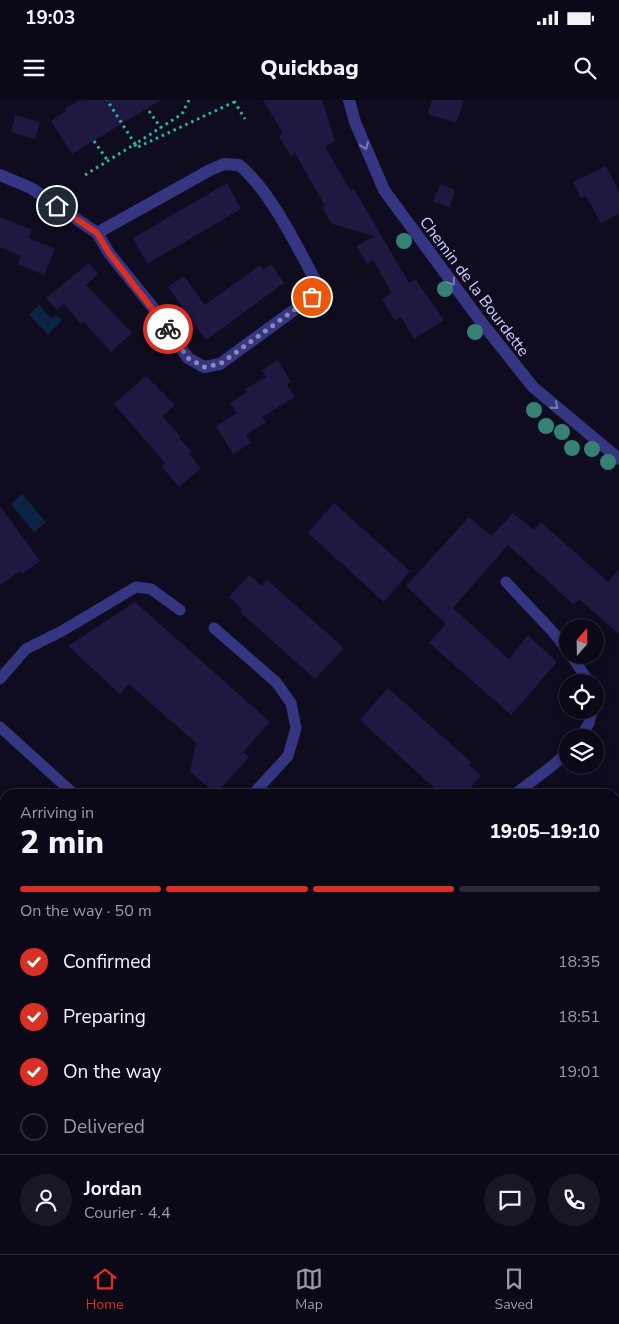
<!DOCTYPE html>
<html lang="en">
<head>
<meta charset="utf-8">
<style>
  body { margin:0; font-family:"Nunito Sans",sans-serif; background:#191725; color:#f1f3f6; height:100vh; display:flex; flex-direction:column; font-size:19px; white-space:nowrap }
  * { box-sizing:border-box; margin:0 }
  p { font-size:16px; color:#9a9aa2 }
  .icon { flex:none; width:28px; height:28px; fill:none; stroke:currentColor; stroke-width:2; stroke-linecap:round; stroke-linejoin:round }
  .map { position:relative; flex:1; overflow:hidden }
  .details { position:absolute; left:0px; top:689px; width:620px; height:466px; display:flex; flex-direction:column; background:#0b0918; border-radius:15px 15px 0 0; box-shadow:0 2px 12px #0003,0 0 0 1px #2b2a37 }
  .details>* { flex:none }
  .needle { width:32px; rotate:20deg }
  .tools { position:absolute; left:559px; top:519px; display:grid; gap:10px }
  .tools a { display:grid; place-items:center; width:45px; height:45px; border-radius:50%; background:#0b0918; box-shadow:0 2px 12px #0003,0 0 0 1px #2b2a37; font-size:25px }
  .pin { position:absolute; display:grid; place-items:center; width:42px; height:42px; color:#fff; margin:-21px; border:2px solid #fff; border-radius:50%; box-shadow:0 1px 5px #0007 }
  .courier { position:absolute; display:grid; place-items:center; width:50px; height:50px; margin:-25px; border:4px solid #d93025; border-radius:50%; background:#fff; color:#222; box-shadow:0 1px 6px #0007 }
  .headline em { font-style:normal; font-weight:800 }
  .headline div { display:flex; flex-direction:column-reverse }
  .headline { display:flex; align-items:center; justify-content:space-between; height:85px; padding:0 20px }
  h1 { font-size:32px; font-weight:800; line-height:38px }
  .bar { display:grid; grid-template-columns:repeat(4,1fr); gap:8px 5px; align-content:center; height:60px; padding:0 20px }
  .bar i { height:6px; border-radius:4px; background:#2b2a37 }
  .bar .active { background:#d93025 }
  .bar p { grid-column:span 4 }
  .line { display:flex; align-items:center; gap:12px; padding:0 20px; border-top:1px solid #2b2a37 }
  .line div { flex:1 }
  .round { display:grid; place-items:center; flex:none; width:52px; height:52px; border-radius:26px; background:#191725 }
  ol { padding:0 20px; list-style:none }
  li { display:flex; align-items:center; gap:15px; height:55px }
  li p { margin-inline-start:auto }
  li .icon { padding:5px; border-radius:50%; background:#d93025; color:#fff; stroke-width:4 }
  li:last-child { color:#9a9aa2 }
  li i { width:28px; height:28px; border:2px solid #2b2a37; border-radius:50% }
  .status { display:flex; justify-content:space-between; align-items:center; height:35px; padding:0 25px; background:#0b0918; direction:ltr }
  .status svg { height:14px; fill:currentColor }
  header { display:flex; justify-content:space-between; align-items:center; height:65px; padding:0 20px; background:#0b0918; font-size:22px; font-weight:800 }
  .dock { display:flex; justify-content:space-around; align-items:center; height:70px; border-top:1px solid #2b2a37; background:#0b0918; font-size:14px; color:#9a9aa2 }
  .dock a { display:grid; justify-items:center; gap:2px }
  .dock .active { color:#d93025 }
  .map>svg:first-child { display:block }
  .green { fill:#0f2a28 }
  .water { fill:#0b2345 }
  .building { fill:#1f1841 }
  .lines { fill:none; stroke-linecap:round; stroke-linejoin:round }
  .path { stroke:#2ab4a8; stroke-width:3; stroke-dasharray:2.5 4; stroke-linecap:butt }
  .service { stroke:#363581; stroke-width:11 }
  .minor { stroke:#363581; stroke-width:12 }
  .tree { fill:#358275 }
  .oneway { stroke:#7b78ba }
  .done { stroke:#8c88b1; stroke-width:5; stroke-dasharray:0 9 }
  .route { stroke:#d93025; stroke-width:6 }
  .labels { text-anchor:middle; stroke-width:5; stroke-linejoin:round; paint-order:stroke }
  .street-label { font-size:16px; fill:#d0cbff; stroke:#0f0c20 }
</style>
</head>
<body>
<div class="status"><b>19:03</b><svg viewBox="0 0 49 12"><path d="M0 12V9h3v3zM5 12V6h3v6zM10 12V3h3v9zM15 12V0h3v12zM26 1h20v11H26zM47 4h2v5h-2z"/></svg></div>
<header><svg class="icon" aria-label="menu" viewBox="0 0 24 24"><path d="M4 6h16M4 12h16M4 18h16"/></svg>Quickbag<svg class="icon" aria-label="search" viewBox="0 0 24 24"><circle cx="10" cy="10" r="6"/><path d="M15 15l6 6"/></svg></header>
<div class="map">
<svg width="619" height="1154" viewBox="0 0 619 1154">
  <rect width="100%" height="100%" fill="#0f0c20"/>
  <polygon class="green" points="615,844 619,851 619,931 615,933"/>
  <g class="water">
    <polygon points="39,205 51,218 57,216 62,220 48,234 29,215"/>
    <polygon points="22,394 46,422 34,432 11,404"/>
  </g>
  <g class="building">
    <polygon points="86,0 161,0 72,54 51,21 65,12 66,8 78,1"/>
    <polygon points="263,0 322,0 335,41 325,47 351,91 354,89 409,183 415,179 444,220 414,239 401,217 395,221 382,199 392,193 373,160 367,164 356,146 375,136 332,124 322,108 325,106 295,53 291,56 279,36 283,33"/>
    <polygon points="432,0 464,0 456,23 428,14"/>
    <polygon points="15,15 40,22 35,39 11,32"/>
    <polygon points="606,66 619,92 619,114 601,123 586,96 581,98 573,82"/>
    <polygon points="227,83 241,109 147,164 133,138"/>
    <polygon points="440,84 455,90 450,107 433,102"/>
    <polygon points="0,117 32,130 29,138 55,149 44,175 18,164 21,156 0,147"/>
    <polygon points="89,163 98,174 86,185 132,233 111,252 84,222 81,224 64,204 57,210 46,198"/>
    <polygon points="271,164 284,183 206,240 168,187 184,176 205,205 260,165 263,170"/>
    <polygon points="278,260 291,282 287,284 295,297 262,317 266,322 246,335 251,343 233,354 216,326 237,313 230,303 247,292 245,289 266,277 262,270"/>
    <polygon points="146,276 175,305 162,316 180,336 179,338 192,352 189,354 201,368 179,387 162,367 166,364 114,304"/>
    <polygon points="334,403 410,471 384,502 308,433"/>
    <polygon points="0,406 40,461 22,474 20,471 0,485"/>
    <polygon points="513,413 534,430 541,422 608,482 619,469 619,534 579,499 574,505 508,445 453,508 509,559 528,535 557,562 511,615 429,543 446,524 406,486 469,417 491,436"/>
    <polygon points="249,475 262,486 267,480 344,548 315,579 240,512 242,509 229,497"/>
    <polygon points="135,502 270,622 243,652 249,657 216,694 190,672 196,643 129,584 120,594 68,546"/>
    <polygon points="388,588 471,662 469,665 481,676 465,694 441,694 360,620"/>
  </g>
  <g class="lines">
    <g class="path">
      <polyline points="189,0 182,14 135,44 136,48 234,2"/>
      <polyline points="234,1 245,19"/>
      <polyline points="149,11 161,28"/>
      <polyline points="94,41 108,61"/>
      <polyline points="85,75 135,44 107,0"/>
      <polyline points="0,1102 5,1096"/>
    </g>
    <g class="service">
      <polyline points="506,482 553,532 568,551"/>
      <polyline points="214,528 276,582 291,603 296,628 288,656 253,694"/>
      <polyline points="571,555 589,582"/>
      <polyline points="0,579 26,549 62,531 136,487 151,489 180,510"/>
      <polyline points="0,627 74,694"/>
      <polyline points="580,638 589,623 592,610"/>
      <polyline points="515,694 552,666 568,652"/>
    </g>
    <g class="minor">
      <polyline points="349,0 355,22 384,90 482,223 533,287 619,359"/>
      <path d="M0 75 31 88 97 133 109 153 154 209 188 258 204 267 220 264 312 197 317 184C298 148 270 90 239 65L224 64 210 70 97 133"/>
      <polyline points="0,1015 5,1017"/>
      <polyline points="50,1154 54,1150"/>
    </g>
  </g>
  <g class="tree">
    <circle cx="404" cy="141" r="8"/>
    <circle cx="445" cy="189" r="8"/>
    <circle cx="475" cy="232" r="8"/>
    <circle cx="534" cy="310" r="8"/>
    <circle cx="546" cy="326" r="8"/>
    <circle cx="562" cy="332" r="8"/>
    <circle cx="572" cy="348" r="8"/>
    <circle cx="592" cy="349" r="8"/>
    <circle cx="608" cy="362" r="8"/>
  </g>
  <defs><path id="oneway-chevron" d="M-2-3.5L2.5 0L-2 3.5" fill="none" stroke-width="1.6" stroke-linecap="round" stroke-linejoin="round" transform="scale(1.25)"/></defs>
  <g class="oneway">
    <use href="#oneway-chevron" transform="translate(365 46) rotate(67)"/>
    <use href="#oneway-chevron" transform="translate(452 182) rotate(54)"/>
    <use href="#oneway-chevron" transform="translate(555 306) rotate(40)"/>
  </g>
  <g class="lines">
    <polyline class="done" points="168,229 188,258 204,267 220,264 312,197"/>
    <polyline class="route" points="57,106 97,133 109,153 168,229"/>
  </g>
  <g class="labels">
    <g class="street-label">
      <text transform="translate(475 186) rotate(53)" y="6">Chemin de la Bourdette</text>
    </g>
  </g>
</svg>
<div class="tools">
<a><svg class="needle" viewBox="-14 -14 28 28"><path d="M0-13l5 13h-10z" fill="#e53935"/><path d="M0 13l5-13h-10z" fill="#9a9aa2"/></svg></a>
<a><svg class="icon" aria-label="locate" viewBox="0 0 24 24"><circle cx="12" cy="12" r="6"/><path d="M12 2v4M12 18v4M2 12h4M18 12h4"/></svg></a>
<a><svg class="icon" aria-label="layers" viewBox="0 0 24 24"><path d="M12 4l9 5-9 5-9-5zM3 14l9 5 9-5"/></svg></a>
</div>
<div class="pin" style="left:312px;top:197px;background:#ea580c"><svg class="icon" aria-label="bag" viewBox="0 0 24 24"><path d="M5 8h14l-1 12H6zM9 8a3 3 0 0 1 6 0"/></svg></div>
<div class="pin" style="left:57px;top:106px;background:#1f2937"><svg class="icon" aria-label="home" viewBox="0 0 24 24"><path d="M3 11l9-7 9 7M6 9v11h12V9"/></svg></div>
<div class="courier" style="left:168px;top:229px"><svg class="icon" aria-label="bike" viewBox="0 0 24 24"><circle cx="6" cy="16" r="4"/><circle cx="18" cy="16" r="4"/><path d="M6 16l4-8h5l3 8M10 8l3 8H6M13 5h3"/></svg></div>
<section class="details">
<div class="headline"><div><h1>2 min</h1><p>Arriving in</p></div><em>19:05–19:10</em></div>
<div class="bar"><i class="active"></i><i class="active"></i><i class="active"></i><i></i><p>On the way · 50 m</p></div>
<ol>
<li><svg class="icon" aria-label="check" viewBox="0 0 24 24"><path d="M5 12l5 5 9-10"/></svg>Confirmed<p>18:35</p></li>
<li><svg class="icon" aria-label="check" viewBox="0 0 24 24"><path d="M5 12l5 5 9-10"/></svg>Preparing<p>18:51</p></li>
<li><svg class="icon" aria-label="check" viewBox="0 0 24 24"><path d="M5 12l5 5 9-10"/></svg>On the way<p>19:01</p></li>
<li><i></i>Delivered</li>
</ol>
<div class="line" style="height:90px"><a class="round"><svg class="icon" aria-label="person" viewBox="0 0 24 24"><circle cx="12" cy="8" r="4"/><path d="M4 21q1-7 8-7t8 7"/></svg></a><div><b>Jordan</b><p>Courier · 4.4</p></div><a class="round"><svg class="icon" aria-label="chat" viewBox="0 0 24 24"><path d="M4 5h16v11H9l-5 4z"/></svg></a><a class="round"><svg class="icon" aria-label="phone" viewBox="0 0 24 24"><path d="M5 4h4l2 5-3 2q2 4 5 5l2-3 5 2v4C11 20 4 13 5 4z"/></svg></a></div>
</section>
</div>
<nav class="dock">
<a class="active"><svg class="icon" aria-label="home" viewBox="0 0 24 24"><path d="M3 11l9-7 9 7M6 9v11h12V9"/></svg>Home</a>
<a><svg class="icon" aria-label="map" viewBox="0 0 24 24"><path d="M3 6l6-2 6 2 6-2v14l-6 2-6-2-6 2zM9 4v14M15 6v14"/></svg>Map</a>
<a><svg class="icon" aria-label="saved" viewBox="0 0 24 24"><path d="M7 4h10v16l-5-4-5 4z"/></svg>Saved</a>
</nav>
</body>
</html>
